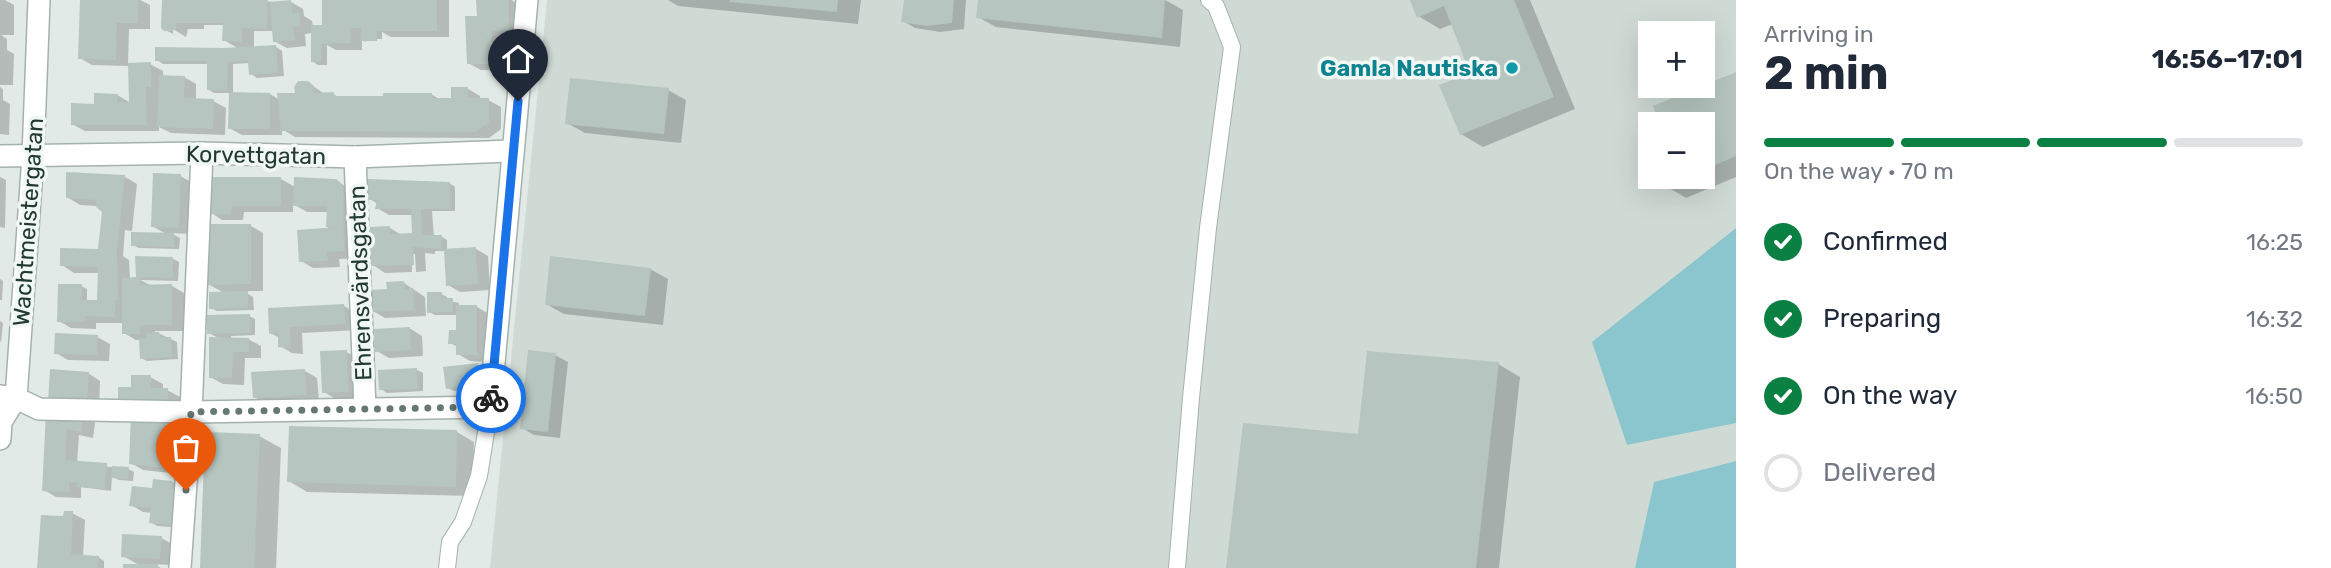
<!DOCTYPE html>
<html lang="en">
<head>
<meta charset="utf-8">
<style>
  body { margin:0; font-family:Rubik,sans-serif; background:#f2f2f3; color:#1f2937; height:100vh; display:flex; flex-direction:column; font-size:26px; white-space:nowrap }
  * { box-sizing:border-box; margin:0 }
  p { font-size:23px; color:#747a83 }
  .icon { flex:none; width:38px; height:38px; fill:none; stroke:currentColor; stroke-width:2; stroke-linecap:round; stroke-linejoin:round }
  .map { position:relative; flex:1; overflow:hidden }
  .sheet { display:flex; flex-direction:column; background:#fff; width:595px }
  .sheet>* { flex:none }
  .fabs { position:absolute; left:1638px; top:21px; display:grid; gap:14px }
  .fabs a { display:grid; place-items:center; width:77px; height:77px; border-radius:0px; background:#fff; box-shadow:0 7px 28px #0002; font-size:35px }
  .pin { position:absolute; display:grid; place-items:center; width:60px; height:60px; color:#fff; margin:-72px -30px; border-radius:50% 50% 50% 0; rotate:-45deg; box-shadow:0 0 7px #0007 }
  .pin .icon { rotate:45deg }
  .courier { position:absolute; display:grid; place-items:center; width:70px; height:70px; margin:-35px; border:5px solid #1a73e8; border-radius:50%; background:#fff; color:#222; box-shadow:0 2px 9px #0007 }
  .overview em { font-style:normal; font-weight:700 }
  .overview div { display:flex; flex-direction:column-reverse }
  .overview { display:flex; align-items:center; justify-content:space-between; height:119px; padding:0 28px }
  h1 { font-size:46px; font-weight:700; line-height:52px }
  .bar { display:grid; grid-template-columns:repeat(4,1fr); gap:10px 7px; align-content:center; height:84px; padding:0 28px }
  .bar i { height:9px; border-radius:5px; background:#e0e1e3 }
  .bar .on { background:#0b8043 }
  .bar p { grid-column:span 4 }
  ol { padding:0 28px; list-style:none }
  li { display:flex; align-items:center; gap:21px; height:77px }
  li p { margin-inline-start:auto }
  li .icon { padding:7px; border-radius:50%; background:#0b8043; color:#fff; stroke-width:4 }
  li:last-child { color:#747a83 }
  li i { width:38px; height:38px; border:4px solid #e0e1e3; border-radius:50% }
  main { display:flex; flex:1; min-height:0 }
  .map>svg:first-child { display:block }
  .built { fill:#cfdad5; fill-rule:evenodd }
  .water { fill:#8bc5cd }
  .shadow { fill:#0003 }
  .building { fill:#b6c5bf }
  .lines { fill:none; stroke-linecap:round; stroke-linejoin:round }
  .service-casing { stroke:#a4b2ad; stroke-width:18 }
  .pedestrian-casing { stroke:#a4b2ad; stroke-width:24 }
  .minor-casing { stroke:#a4b2ad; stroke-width:24 }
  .service { stroke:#fff; stroke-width:16 }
  .pedestrian { stroke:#fff; stroke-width:21 }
  .minor { stroke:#fff; stroke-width:21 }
  .done { stroke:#657872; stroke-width:7; stroke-dasharray:0 12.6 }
  .route { stroke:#1a73e8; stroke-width:9 }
  .culture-dot { fill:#0f9aa8; stroke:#f1f7f4; stroke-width:2.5 }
  .labels { text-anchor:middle; stroke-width:7; stroke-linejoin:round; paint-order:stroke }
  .culture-label { font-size:23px; font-weight:bold; fill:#0d838f; stroke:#f1f7f4; text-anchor:end }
  .street-label { font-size:23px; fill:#223a33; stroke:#f1f7f4 }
</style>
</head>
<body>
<main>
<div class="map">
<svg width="1736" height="568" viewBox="0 0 1736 568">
  <rect width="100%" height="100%" fill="#e1eae6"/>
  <path class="built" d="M547 0H1736V228L1593 342 1627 445 1736 423V461L1654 482 1635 568H490ZM1650 33H1703V86H1650ZM1650 124H1703V177H1650Z"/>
  <g class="water">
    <polygon points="1736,228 1736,423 1627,445 1592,342"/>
    <polygon points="1736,461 1736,568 1635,568 1654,482"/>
  </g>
  <g class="shadow">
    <polygon points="0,0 5,0 14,5 14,35 1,35 7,39 7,50 14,54 13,85 0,85"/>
    <polygon points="82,0 140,0 150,5 150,29 129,29 128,64 150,64 163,71 163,77 184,77 196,84 196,100 213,101 226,108 225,135 171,133 159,127 159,131 85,131 72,124 95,105 117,95 131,103 130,66 92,65 80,58"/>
    <polygon points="164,0 291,2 303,9 304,16 312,21 313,27 324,29 324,0 449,0 449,37 391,37 382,32 382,39 366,39 366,42 362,40 362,50 336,50 327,45 327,65 318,65 312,61 312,33 305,34 306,46 287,48 274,41 274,31 254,31 254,48 276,47 282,51 284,76 257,78 251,74 250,63 233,64 233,94 270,94 280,100 296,94 308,83 325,94 333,94 340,98 431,94 441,100 453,100 468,89 480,96 480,100 488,100 501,107 501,129 489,138 295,137 282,129 282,135 242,135 229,128 230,93 214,93 208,89 208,64 163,64 157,60 239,49 224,40 224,25 204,25 204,29 188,29 186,37 173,29 173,34 180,37 165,30"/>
    <polygon points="478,0 512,0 520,8 521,37 503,36 504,70 481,70 468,63 479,17"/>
    <polygon points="668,0 861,0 858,24 678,6"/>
    <polygon points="906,0 966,0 964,29 940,32 915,28 903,21"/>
    <polygon points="980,0 1165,0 1183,10 1180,47 996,27 978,17"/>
    <polygon points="1411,0 1530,0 1575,109 1483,147 1461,134 1473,74 1453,24 1440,29 1418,16"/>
    <polygon points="1736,74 1736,177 1686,198 1664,185 1661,177 1703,177 1703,124 1662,124 1656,107"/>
    <polygon points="0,87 3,89 3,100 10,104 9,135 0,134"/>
    <polygon points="668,90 686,100 681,143 585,133 567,123"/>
    <polygon points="68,174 125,177 137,184 132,231 125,230 123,256 129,260 130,279 137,279 137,258 173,259 179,262 178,281 140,280 152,286 172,286 184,293 184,331 154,331 177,342 178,359 147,361 141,358 140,340 136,340 124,333 124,323 96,323 96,329 71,328 59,321 81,286 87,289 87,302 99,302 99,273 74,273 62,265 106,252 104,211 97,206 80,205 67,197"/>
    <polygon points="180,176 193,183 191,234 171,233 180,238 179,249 139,248 133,245 168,235 152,226"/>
    <polygon points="0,177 6,180 5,228 0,227"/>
    <polygon points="281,179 295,187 336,181 349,188 356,258 339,259 340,267 313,268 301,261 328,230 329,212 307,212 293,204 293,212 244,212 243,220 222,220 210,212"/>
    <polygon points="449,183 455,187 455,211 432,211 434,237 442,237 447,240 447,250 476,249 488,256 490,290 460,292 448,285 446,251 435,251 435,254 425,253 426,271 416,272 415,254 412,254 412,272 385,273 373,265 390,228 403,236 414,237 413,215 389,215 377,208 378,204 370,199"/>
    <polygon points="251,226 263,233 263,291 243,291 253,297 254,310 217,311 211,308 226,294 208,284"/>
    <polygon points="650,269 668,279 663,325 564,314 546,304"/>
    <polygon points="0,279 3,281 2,300 0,300"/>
    <polygon points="404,283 425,297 426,316 385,318 373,311 388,291"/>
    <polygon points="441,294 447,297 447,300 459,303 459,307 477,307 489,314 489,362 470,361 458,354 458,347 450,343 458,332 458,315 435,315 429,312"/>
    <polygon points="344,306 356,313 358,330 302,333 303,354 292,353 280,346 280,338 270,333"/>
    <polygon points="249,316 255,319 255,335 231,336 231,339 248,339 261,346 261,358 245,358 244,385 223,384 210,377 220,339 209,333"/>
    <polygon points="0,321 3,323 1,342 0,341"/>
    <polygon points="409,328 422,336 423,356 389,358 377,351"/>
    <polygon points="97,337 110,344 109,361 68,360 56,353"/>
    <polygon points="346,352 359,359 361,398 336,399 324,392"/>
    <polygon points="555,355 568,362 560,438 534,435 522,428"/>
    <polygon points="1498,364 1520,377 1499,568 1228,568 1360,436"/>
    <polygon points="477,365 483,369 485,388 454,391 448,388"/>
    <polygon points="417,370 423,373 423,391 387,393 381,389"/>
    <polygon points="305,371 317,378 319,401 267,404 254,397"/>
    <polygon points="88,373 100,381 99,410 62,408"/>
    <polygon points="150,377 163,384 163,390 167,390 180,397 179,413 132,389"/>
    <polygon points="48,414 83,416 95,423 93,438 79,435 77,463 128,469 134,472 133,481 119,480 112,476 111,491 81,487 81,498 56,497 44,490"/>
    <polygon points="160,417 180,432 179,474 143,470 131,463"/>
    <polygon points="457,432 474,442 473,496 307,492 289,481"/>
    <polygon points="259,436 281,448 276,568 201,568"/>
    <polygon points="172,482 184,490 185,528 157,526 151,522 152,513 143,512 131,505 153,490"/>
    <polygon points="72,513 85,520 83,557 98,557 104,561 104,568 39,568 65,518"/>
    <polygon points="161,538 174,545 172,565 153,564 161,568 125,568 141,566 123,556"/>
  </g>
  <g class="building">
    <polygon points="80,0 138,0 138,23 117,23 116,60 78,59"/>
    <polygon points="162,0 268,0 267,29 242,28 242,42 222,41 223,23 176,23 176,28 172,31 164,31 161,28"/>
    <polygon points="291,0 292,13 300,12 301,26 293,27 295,40 273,42 270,2"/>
    <polygon points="322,0 437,0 437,31 377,31 377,41 360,41 361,28 350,28 351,43 322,44 321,62 311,62 311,25 322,25"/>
    <polygon points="476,0 509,0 509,31 492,30 492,64 467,64 465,16 477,16"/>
    <polygon points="730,0 838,0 837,12 730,2"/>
    <polygon points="904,0 954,0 952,23 926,26 901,22"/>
    <polygon points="978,0 1165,0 1162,38 976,18"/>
    <polygon points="1410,0 1514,0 1554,97 1460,135 1439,85 1470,73 1444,6 1417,18"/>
    <polygon points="276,45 278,73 249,75 248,61 228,62 227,91 207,90 207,61 155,61 155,47 223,48"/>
    <polygon points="151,62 151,87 146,87 147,125 71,125 71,103 94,104 94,93 118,94 117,102 129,102 128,63"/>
    <polygon points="1736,72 1736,156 1703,170 1703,124 1660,124 1653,106"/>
    <polygon points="159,75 185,76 184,98 214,99 213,129 157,127"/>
    <polygon points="570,78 669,88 664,134 565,124"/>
    <polygon points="298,81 308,81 314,86 314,93 334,92 334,96 383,96 383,93 432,93 432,98 451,98 451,87 468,87 468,98 489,98 489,122 476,132 281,131 277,93 295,93 294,87"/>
    <polygon points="229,92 270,93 270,129 228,129"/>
    <polygon points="66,172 125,175 117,251 118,300 115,300 115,317 85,316 84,322 57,322 58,284 82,284 82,300 97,300 98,267 60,266 60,248 98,249 102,212 96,207 96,200 66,198"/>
    <polygon points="153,173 181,174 179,228 151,227"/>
    <polygon points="209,177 281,177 281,206 232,206 231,214 208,214"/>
    <polygon points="294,177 336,179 343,185 344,251 327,252 328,261 299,262 297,230 339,227 326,227 327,206 293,206"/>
    <polygon points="1659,177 1686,177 1663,186"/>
    <polygon points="368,179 450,182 450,209 421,209 422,235 442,235 441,249 413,247 414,265 371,266 370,227 390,226 390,234 412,233 411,209 375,209 377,200 368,200"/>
    <polygon points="206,224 251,224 251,284 207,285"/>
    <polygon points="131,232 174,233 174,247 131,246"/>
    <polygon points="476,247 478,284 446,286 444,249"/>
    <polygon points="135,256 173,257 173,278 140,277 140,285 172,284 172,325 140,325 140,334 122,334 122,278 136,277"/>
    <polygon points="550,256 651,268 645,316 545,305"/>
    <polygon points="404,281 405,289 413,288 414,310 371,312 370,290 387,289 386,282"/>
    <polygon points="248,291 248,308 209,309 209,292"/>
    <polygon points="427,292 442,292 442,298 453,298 453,312 427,313"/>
    <polygon points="344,304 346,324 290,327 291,348 278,347 278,333 269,334 268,308"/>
    <polygon points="456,305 477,305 477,355 456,355 456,344 448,344 449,330 456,330"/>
    <polygon points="250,314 250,333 207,334 207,315"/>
    <polygon points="410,327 411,350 375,352 374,329"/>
    <polygon points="159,332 160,337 171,337 172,357 140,359 139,339 147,338 147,333"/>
    <polygon points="55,333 98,335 97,355 54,354"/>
    <polygon points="209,337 249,338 249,352 233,352 232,378 209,378"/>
    <polygon points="347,350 349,392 322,393 320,351"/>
    <polygon points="528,350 556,353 548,432 520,429"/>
    <polygon points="1367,351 1499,362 1476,568 1226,568 1243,423 1358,434"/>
    <polygon points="478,363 480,385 446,389 443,367"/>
    <polygon points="417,368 418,389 379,390 378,370"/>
    <polygon points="50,369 89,372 87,404 48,402"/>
    <polygon points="305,369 307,395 253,398 251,372"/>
    <polygon points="131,375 151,375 151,388 168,388 168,407 118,406 118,387 131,387"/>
    <polygon points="46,413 83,414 81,432 67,429 65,460 107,463 105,489 77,487 77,483 69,482 69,492 42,491"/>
    <polygon points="131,414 160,415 169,423 167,468 129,464"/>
    <polygon points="289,426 457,430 456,487 287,482"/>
    <polygon points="205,432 260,434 254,568 200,568"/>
    <polygon points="112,466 129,467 128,479 111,478"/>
    <polygon points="153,479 172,481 172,489 183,490 179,526 149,523 151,508 129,506 132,486 152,488"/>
    <polygon points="64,511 73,511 71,554 99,556 98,568 37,568 41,515 63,516"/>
    <polygon points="122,534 162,536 160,559 121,557"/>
    <rect x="123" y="564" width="35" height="4"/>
  </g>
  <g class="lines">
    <defs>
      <g id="service">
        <polyline points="447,568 450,542 463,522 479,476 490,407"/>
        <polyline points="1177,568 1191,398 1208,228 1232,47 1216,6 1209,0"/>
      </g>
      <polyline id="pedestrian" points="0,396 16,398 39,409 191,412"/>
      <g id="minor">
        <polyline points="0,156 202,153 355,157 513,151"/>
        <polyline points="355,157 365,409"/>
        <polyline points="191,412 490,407 527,0"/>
        <polyline points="0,439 1,422 16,398 33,156 39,0"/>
        <polyline points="180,568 191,412 202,153"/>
      </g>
    </defs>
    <use href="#service" class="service-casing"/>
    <use href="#pedestrian" class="pedestrian-casing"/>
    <use href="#minor" class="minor-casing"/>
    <use href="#service" class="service"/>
    <use href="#pedestrian" class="pedestrian"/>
    <use href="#minor" class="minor"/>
  </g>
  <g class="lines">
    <polyline class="done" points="186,490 191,412 490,407 491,398"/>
    <polyline class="route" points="491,398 518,101"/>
  </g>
  <circle class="culture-dot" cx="1512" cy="68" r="7"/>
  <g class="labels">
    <g class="culture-label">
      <text x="1498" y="76">Gamla Nautiska</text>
    </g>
    <g class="street-label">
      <text transform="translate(256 155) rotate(1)" y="8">Korvettgatan</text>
      <text transform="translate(28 222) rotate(-86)" y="8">Wachtmeistergatan</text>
      <text transform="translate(360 283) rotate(-92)" y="8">Ehrensvärdsgatan</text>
    </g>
  </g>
</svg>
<div class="fabs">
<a>+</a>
<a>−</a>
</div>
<div class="pin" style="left:186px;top:490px;background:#ea580c"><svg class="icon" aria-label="bag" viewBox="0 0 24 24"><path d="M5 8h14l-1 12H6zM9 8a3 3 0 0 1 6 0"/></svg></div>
<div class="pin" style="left:518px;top:101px;background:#1f2937"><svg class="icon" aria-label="home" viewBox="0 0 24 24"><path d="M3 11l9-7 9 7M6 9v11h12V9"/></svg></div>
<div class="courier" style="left:491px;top:398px"><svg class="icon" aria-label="bike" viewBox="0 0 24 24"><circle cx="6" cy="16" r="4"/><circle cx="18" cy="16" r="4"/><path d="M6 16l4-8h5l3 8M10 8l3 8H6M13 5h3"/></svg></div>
</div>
<section class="sheet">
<div class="overview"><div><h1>2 min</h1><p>Arriving in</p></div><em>16:56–17:01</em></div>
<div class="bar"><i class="on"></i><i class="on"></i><i class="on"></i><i></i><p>On the way · 70 m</p></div>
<ol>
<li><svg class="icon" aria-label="check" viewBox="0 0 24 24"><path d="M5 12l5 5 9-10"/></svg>Confirmed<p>16:25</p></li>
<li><svg class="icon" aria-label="check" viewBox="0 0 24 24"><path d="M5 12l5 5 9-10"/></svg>Preparing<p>16:32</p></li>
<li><svg class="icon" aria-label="check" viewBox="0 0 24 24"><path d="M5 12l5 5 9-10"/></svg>On the way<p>16:50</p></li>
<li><i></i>Delivered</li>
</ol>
</section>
</main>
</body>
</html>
